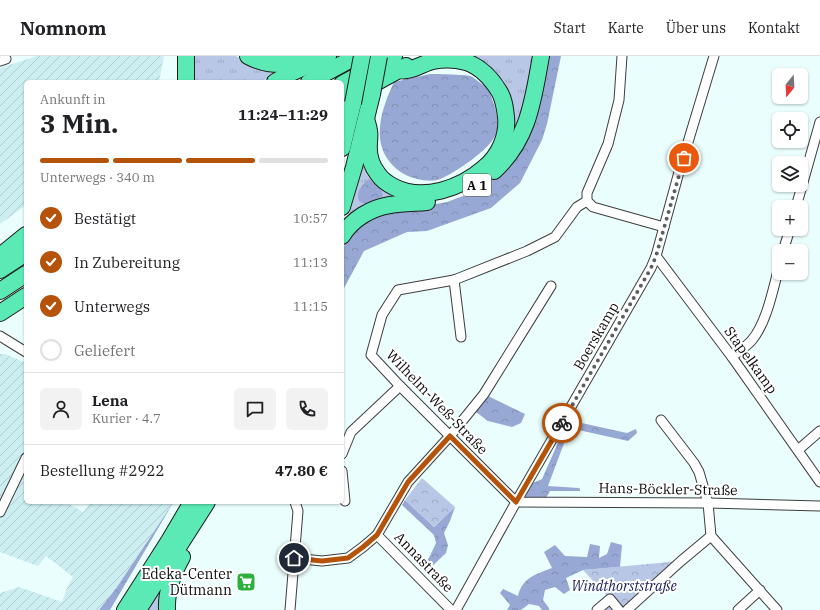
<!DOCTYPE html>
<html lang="de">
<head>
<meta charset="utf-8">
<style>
  body { margin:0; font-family:"IBM Plex Serif",serif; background:#f2f2f2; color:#202124; height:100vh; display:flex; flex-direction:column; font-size:15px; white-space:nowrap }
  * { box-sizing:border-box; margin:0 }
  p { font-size:13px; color:#757577 }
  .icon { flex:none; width:22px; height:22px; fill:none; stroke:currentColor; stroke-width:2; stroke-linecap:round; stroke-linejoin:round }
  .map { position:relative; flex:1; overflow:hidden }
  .sheet { position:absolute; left:24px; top:24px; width:320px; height:424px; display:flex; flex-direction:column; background:#fff; border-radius:6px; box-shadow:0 1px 3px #0004 }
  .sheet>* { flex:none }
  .needle { width:26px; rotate:198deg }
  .controls { position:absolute; left:772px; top:12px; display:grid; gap:8px }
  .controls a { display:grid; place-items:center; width:36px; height:36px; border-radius:6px; background:#fff; box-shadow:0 1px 3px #0004; font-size:20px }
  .pin { position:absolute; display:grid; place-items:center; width:34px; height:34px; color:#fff; margin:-17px; border:2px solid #fff; border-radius:50%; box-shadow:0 1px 4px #0007 }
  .courier { position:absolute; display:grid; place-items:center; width:40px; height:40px; margin:-20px; border:3px solid #b45309; border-radius:50%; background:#fff; color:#222; box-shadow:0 1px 5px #0007 }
  .headline em { font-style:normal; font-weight:700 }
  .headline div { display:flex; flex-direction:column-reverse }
  .headline { display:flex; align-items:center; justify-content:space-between; height:68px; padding:0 16px }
  h1 { font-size:26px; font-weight:700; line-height:30px }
  .bar { display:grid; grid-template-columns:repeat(4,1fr); gap:6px 4px; align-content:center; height:48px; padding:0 16px }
  .bar i { height:5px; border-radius:3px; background:#e0e0e0 }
  .bar .active { background:#b45309 }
  .bar p { grid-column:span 4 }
  .line { display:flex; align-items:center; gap:10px; padding:0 16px; border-top:1px solid #e0e0e0 }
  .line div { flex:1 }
  .round { display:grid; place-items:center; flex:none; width:42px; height:42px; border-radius:6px; background:#f2f2f2 }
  ol { padding:0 16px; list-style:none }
  li { display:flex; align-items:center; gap:12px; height:44px }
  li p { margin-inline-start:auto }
  li .icon { padding:4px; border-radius:50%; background:#b45309; color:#fff; stroke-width:4 }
  li:last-child { color:#757577 }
  li i { width:22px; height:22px; border:2px solid #e0e0e0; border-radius:50% }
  header { display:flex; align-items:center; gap:24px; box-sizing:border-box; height:56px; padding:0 20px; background:#fff; border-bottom:1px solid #e0e0e0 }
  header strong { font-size:19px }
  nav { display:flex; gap:22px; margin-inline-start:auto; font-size:14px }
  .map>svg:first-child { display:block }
  .farmland { fill:url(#farmland-furrows) }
  .grass { fill:url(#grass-tufts) }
  .forest { fill:url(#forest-crowns) }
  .park { fill:url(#park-crowns) }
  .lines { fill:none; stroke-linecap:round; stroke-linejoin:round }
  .street-casing { stroke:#3e3e3e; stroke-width:11 }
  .highway-casing { stroke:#1c1c1c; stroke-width:18 }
  .street { stroke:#fff; stroke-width:9 }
  .highway { stroke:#5beab5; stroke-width:16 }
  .highway-bridge-casing { stroke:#1c1c1c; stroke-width:18; stroke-linecap:butt }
  .highway-bridge { stroke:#5beab5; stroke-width:16 }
  .done { stroke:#596060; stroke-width:4; stroke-dasharray:0 7.2 }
  .route { stroke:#b45309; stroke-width:5 }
  .labels { text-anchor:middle; stroke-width:4; stroke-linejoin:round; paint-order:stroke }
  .shield { fill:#fff; stroke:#545454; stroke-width:1 }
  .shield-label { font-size:13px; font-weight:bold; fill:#0b0b0b }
  .street-label { font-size:14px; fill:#0b0b0b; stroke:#fff }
  .poi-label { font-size:14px; fill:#0b0b0b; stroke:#fff; text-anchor:end }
  .park-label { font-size:14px; font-style:italic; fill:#20235d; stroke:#fff }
</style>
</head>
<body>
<header>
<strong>Nomnom</strong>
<nav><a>Start</a><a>Karte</a><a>Über uns</a><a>Kontakt</a></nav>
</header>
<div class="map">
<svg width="820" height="554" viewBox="0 0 820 554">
  <defs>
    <pattern id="farmland-furrows" width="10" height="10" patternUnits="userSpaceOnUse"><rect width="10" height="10" fill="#cceef1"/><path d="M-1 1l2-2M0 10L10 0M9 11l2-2" fill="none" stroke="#aecbcd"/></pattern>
    <pattern id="grass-tufts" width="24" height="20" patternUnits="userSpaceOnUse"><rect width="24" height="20" fill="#b7c7e5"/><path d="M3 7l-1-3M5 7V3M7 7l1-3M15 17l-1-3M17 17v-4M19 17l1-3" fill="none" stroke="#9caac3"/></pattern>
    <pattern id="forest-crowns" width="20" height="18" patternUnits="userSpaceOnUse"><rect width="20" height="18" fill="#97a8d4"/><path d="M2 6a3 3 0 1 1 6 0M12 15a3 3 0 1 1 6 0" fill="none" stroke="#818fb5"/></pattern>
    <pattern id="park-crowns" width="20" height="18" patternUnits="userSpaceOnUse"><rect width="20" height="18" fill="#b7c7e5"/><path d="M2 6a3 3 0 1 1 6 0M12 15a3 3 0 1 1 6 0" fill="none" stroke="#9caac3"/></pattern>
  </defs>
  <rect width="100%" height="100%" fill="#eafefd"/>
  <g class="farmland">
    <polygon points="37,0 164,0 159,26 26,26 26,149 0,168 0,12"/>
    <polygon points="0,298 5,298 26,307 26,396 0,449"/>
    <polygon points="26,408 26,446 66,446 83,456 91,446 167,446 173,447 117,531 99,554 0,554 0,537 19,531 62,546 67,532 73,521 46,500 38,510 0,496 0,460"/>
  </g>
  <g class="grass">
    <polygon points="192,0 236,0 252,9 279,15 261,26 191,26"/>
    <polygon points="449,0 537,0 514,83 505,40"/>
    <polygon points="365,105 401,140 347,166"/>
    <polygon points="176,504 162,554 145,554"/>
  </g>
  <g class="forest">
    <polygon points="545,0 561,0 547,68 542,84 520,127 491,152 427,175 407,176 364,195 342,236 342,194 351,177 371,160 447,146 463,140 477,133 487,125 502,112"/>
    <path d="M430 18C440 18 450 18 460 19 463 19 467 19 470 20 474 21 478 26 482 28 485 30 488 32 489 34 491 38 492 44 494 48 497 57 499 70 496 78 492 92 450 121 437 124 427 126 413 123 404 118 368 96 379 58 394 26Z"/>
    <path d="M369 123 381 133 383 140C379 143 367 149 363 147 361 147 360 146 359 145 357 139 358 135 362 130 365 127 365 125 369 123Z"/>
    <polygon points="488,340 525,358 521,367 512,371 488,365 476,356"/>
    <polygon points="568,364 627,377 636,373 637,377 628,385 574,373 566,382 548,430 579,432 580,433 580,435 550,435 546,442 525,441 533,427 542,423"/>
    <polygon points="405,444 434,471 455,451 450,465 444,477 448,489 446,497 426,516 422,512 430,500 436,487 434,479 402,449"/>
    <polygon points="173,447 110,554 99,554 117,531"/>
    <path d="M611 486 622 489 620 511 583 514 566 522 570 534 564 538 555 531 545 534 543 544 549 552V554H542L539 550 529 548 521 554H507L510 549 500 537 503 533 518 540C522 522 536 518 552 512L544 496 555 489 565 500 587 501 590 488 600 490 599 502 607 498Z"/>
  </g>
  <g class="park">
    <polygon points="422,422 455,451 434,471 405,444"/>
    <polygon points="681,505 627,554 597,554 610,543 583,514"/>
  </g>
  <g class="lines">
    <defs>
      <g id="street">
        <polyline points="622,0 619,44 608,88 587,137 587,145 593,151 664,171"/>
        <polyline points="0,5 6,3"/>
        <polyline points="587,145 577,151 555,181 527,195 454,224 398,234 382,259 371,299 400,330 516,446 708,447 820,450"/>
        <polyline points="796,151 820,66"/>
        <polyline points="783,195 790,173"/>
        <polyline points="656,200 732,301 820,426"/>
        <polyline points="454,224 461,281"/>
        <polyline points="0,280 26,296"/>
        <path d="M732 301C739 295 747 290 752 284 767 266 773 233 779 211"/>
        <polyline points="661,364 694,407 699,416 708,447 711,480 777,554"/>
        <polyline points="798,394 820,375"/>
        <polyline points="342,398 351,376 400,330"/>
        <polyline points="342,415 345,445"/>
        <polyline points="0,456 26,402"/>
        <polyline points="377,479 451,554"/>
        <polyline points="294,502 322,505 348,502 363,491 377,479 408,426 450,380 484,338 551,230"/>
        <polyline points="290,554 298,455 295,446"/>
        <polyline points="456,554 516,446 651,212 656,200 679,116 714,0"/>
        <polyline points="597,554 610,543 619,554"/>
        <polyline points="627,554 681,505 711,480"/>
        <polyline points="738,554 760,534"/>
      </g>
      <g id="highway">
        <path d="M248 0C270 12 295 9 317 0"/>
        <polyline points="186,26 186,0"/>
        <polyline points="275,26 291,17 328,0"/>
        <polyline points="309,26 357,0"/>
        <polyline points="342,28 394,0"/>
        <polyline points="342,45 406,10"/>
        <path d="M366 63C367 67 369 71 369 75 370 79 369 83 369 87 368 98 371 109 378 118 382 124 388 128 394 131 423 146 461 132 484 112 499 100 508 80 506 61 505 52 504 43 499 35 491 22 481 11 466 6 455 3 443 3 433 5 424 7 416 13 407 14 404 15 400 14 398 14"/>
        <polyline points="342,92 353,47"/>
        <path d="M494 115C529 83 533 44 541 0"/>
        <polyline points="342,151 354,111 372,38"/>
        <path d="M342 180C352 163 371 152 390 149 402 147 415 147 427 146"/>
        <polyline points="0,200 26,179"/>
        <polyline points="0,214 26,197"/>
        <polyline points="0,235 26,218"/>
        <polyline points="0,257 26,240"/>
        <polyline points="125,554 169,485 192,446"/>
        <polyline points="138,554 207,446"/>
        <path d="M167 554C166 535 173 517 182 501"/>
      </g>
    </defs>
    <use href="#street" class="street-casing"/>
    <use href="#highway" class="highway-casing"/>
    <use href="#street" class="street"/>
    <use href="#highway" class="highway"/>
    <defs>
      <g id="highway-bridge">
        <polyline points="372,38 379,0"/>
        <polyline points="353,47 362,0"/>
      </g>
    </defs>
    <use href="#highway-bridge" class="highway-bridge-casing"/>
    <use href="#highway-bridge" class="highway-bridge"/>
  </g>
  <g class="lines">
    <polyline class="done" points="562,367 651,212 656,200 684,102"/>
    <polyline class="route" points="294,502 322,505 348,502 363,491 377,479 408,426 450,380 516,446 562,367"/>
  </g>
  <defs>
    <symbol id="supermarket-square" viewBox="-11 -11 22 22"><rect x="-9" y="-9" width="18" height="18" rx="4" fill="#2db03e" stroke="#fff"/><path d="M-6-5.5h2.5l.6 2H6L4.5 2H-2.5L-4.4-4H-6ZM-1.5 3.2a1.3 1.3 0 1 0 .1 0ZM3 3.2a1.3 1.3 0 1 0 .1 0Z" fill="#fff"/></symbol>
  </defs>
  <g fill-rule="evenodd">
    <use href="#supermarket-square" x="235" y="515" width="22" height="22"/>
  </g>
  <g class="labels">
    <rect class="shield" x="463" y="118" width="28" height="22" rx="3"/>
    <g class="shield-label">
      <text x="477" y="134">A 1</text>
    </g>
    <g class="street-label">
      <text transform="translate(596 280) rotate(-60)" y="5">Boerskamp</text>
      <text transform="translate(751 304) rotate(54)" y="5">Stapelkamp</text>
      <text transform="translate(437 346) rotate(46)" y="5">Wilhelm-Weß-Straße</text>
      <text transform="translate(668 433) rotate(1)" y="5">Hans-Böckler-Straße</text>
      <text transform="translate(424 506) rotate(46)" y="5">Annastraße</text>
    </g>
    <g class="poi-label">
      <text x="232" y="523">Edeka-Center<tspan x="232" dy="16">Dütmann</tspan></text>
    </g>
    <g class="park-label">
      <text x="624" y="535">Windthorststraße</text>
    </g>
  </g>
</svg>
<div class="controls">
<a><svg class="needle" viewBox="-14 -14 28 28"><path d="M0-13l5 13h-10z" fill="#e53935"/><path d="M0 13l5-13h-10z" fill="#757577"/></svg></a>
<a><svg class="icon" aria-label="locate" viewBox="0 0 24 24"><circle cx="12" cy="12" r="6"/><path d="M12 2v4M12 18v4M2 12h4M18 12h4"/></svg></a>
<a><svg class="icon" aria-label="layers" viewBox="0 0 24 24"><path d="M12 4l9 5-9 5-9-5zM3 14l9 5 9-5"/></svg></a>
<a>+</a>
<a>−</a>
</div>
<div class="pin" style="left:684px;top:102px;background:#ea580c"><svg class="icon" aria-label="bag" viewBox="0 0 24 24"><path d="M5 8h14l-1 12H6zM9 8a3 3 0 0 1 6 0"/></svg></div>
<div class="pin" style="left:294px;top:502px;background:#1f2937"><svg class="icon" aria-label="home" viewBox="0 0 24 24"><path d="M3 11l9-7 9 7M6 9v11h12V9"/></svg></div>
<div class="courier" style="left:562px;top:367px"><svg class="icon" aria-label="bike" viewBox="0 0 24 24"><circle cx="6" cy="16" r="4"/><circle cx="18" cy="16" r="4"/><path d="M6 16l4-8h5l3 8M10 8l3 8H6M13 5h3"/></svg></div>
<section class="sheet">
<div class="headline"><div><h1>3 Min.</h1><p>Ankunft in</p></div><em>11:24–11:29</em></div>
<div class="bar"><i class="active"></i><i class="active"></i><i class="active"></i><i></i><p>Unterwegs · 340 m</p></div>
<ol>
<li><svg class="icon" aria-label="check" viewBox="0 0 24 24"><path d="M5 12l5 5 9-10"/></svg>Bestätigt<p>10:57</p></li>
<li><svg class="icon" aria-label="check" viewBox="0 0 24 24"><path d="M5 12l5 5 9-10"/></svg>In Zubereitung<p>11:13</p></li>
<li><svg class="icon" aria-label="check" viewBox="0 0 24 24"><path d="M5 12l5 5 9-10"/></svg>Unterwegs<p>11:15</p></li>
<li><i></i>Geliefert</li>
</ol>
<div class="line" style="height:72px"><a class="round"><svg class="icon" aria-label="person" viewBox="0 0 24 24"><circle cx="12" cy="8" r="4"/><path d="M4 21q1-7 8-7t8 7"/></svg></a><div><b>Lena</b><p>Kurier · 4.7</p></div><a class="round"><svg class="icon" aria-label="chat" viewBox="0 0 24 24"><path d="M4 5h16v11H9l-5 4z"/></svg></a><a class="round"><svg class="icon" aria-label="phone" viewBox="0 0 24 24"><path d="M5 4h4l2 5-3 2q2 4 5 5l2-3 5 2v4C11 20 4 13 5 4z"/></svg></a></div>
<div class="line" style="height:52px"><div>Bestellung #2922</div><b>47.80 €</b></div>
</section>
</div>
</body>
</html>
